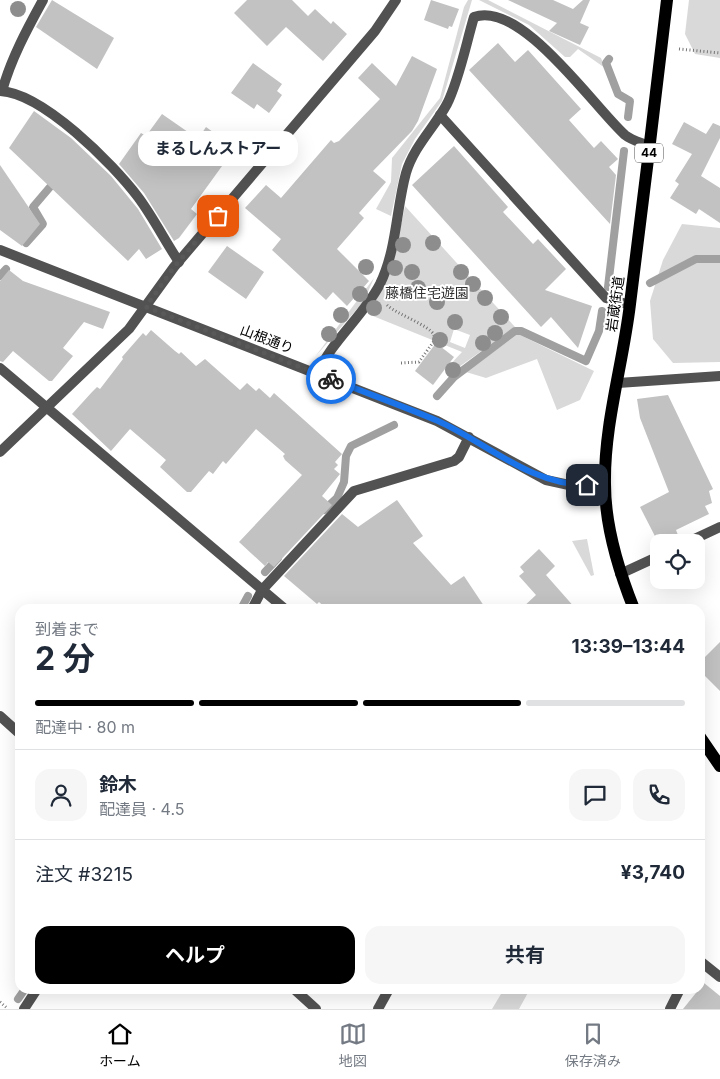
<!DOCTYPE html>
<html lang="ja">
<head>
<meta charset="utf-8">
<style>
  body { margin:0; font-family:Inter,"Noto Sans JP",sans-serif; background:#f6f6f7; color:#1f2937; height:100vh; display:flex; flex-direction:column; font-size:19px; white-space:nowrap }
  * { box-sizing:border-box; margin:0 }
  p { font-size:16px; color:#747a83 }
  .icon { flex:none; width:28px; height:28px; fill:none; stroke:currentColor; stroke-width:2; stroke-linecap:round; stroke-linejoin:round }
  .map { position:relative; flex:1; overflow:hidden }
  .sheet { position:absolute; left:15px; top:604px; width:690px; height:390px; display:flex; flex-direction:column; background:#fff; border-radius:15px; box-shadow:0 5px 20px #0002 }
  .sheet>* { flex:none }
  .buttons { position:absolute; left:650px; top:534px; display:grid; gap:10px }
  .buttons a { display:grid; place-items:center; width:55px; height:55px; border-radius:10px; background:#fff; box-shadow:0 5px 20px #0002; font-size:25px }
  .pin { position:absolute; display:grid; place-items:center; width:42px; height:42px; color:#fff; margin:-21px; border-radius:10px; box-shadow:0 2px 8px #0006 }
  .courier { position:absolute; display:grid; place-items:center; width:50px; height:50px; margin:-25px; border:4px solid #1a73e8; border-radius:50%; background:#fff; color:#222; box-shadow:0 1px 6px #0007 }
  .bubble { position:absolute; height:35px; border-radius:15px; background:#fff; box-shadow:0 5px 20px #0002; font-size:16px; font-weight:700; line-height:35px; text-align:center }
  .head em { font-style:normal; font-weight:700 }
  .head div { display:flex; flex-direction:column-reverse }
  .head { display:flex; align-items:center; justify-content:space-between; height:85px; padding:0 20px }
  h1 { font-size:32px; font-weight:700; line-height:38px }
  .bar { display:grid; grid-template-columns:repeat(4,1fr); gap:8px 5px; align-content:center; height:60px; padding:0 20px }
  .bar i { height:6px; border-radius:4px; background:#e0e1e3 }
  .bar .active { background:#000 }
  .bar p { grid-column:span 4 }
  .line { display:flex; align-items:center; gap:12px; padding:0 20px; border-top:1px solid #e0e1e3 }
  .line div { flex:1 }
  .round { display:grid; place-items:center; flex:none; width:52px; height:52px; border-radius:15px; background:#f6f6f7 }
  .action { display:flex; gap:10px; margin-top:auto; padding:10px 20px }
  .action a { flex:1; height:58px; border-radius:15px; background:#000; color:#fff; font-size:20px; font-weight:700; line-height:58px; text-align:center }
  .action a+a { background:#f6f6f7; color:#1f2937 }
  .tab-bar { display:flex; justify-content:space-around; align-items:center; height:70px; border-top:1px solid #e0e1e3; background:#fff; font-size:14px; color:#747a83 }
  .tab-bar a { display:grid; justify-items:center; gap:2px }
  .tab-bar .active { color:#000 }
  .map>svg:first-child { display:block }
  .green { fill:#d9d9d9; fill-rule:evenodd }
  .lines { fill:none; stroke-linecap:round; stroke-linejoin:round }
  .stream { stroke:#a0a0a0; stroke-width:8 }
  .building { fill:#c2c2c2 }
  .path { stroke:#747474; stroke-width:3; stroke-dasharray:1 2.5; stroke-linecap:butt }
  .service { stroke:#525252; stroke-width:10 }
  .minor { stroke:#525252; stroke-width:10 }
  .tertiary { stroke:#525252; stroke-width:10 }
  .primary { stroke:#000; stroke-width:12 }
  .tree { fill:#8d8d8d }
  .done { stroke:#595959; stroke-width:5; stroke-dasharray:0 9 }
  .route { stroke:#1a73e8; stroke-width:6 }
  .labels { text-anchor:middle; stroke-width:4; stroke-linejoin:round; paint-order:stroke }
  .shield { fill:#fff; stroke:#4c4c4c; stroke-width:1 }
  .shield-label { font-size:12px; font-weight:bold; fill:#000 }
  .park-label { font-size:14px; fill:#303030; stroke:#fff }
  .street-label { font-size:14px; fill:#000; stroke:#fff }
</style>
</head>
<body>
<div class="map">
<svg width="720" height="1009" viewBox="0 0 720 1009">
  <rect width="100%" height="100%" fill="#fff"/>
  <g class="green">
    <polygon points="468,0 472,0 442,101 415,139 402,164 391,216 376,209 391,182 392,158 440,98 464,7"/>
    <polygon points="479,0 488,0 601,58 605,68 578,49 570,57 565,57 529,25"/>
    <polygon points="689,0 720,0 720,58 695,54 685,34"/>
    <path d="M405 206 515 327 452 372 447 368 462 352 368 314C390 280 397 245 405 206ZM454 329 470 335 465 348 450 342Z"/>
    <polygon points="682,224 720,228 720,362 673,363 653,339 650,301 663,260"/>
    <polygon points="374,278 364,301 315,357"/>
    <polygon points="518,334 594,371 580,400 557,410 537,359 486,378 466,372"/>
    <polygon points="587,539 594,575 591,576 572,541"/>
    <polygon points="504,989 530,989 519,1009 492,1009"/>
  </g>
  <g class="lines">
    <g class="stream">
      <polyline points="609,59 606,63 618,94 630,101 628,117"/>
      <polyline points="26,243 43,224 33,207 56,180"/>
      <polyline points="0,276 6,269"/>
      <polyline points="650,283 696,259 720,259"/>
      <polyline points="608,287 624,151"/>
      <polyline points="437,396 454,377 515,331 521,331 586,361 599,331 602,311"/>
      <polyline points="324,510 337,498 344,482 346,456 351,446 394,425"/>
      <polyline points="265,572 278,558"/>
      <polyline points="241,609 248,596"/>
      <polyline points="18,999 25,989"/>
    </g>
  </g>
  <g class="building">
    <polygon points="52,0 114,38 97,69 36,27"/>
    <polygon points="247,0 292,0 308,16 315,9 331,24 333,21 347,34 323,61 286,27 267,46 234,13"/>
    <polygon points="431,0 459,9 452,27 449,26 448,29 424,20"/>
    <polygon points="508,0 553,0 573,9 583,0 590,0 580,23 589,27 580,45 549,31 557,23"/>
    <polygon points="498,43 515,62 528,50 581,109 569,120 594,148 601,141 618,159 609,167 616,175 610,224 469,70"/>
    <polygon points="412,56 437,69 418,121 412,131 373,171 386,182 359,213 364,218 337,249 369,281 347,306 333,292 326,300 272,250 281,239 245,208 266,185 281,198 331,140 334,143 339,141 380,99 358,78 372,63 396,86"/>
    <polygon points="253,63 282,84 277,91 282,95 269,113 257,104 254,109 231,93"/>
    <polygon points="34,111 71,138 111,176 138,209 162,249 146,259 139,249 128,261 9,148"/>
    <polygon points="162,114 198,139 206,127 235,148 191,209 197,214 179,238 174,241 144,193 119,164 141,133 146,136"/>
    <polygon points="684,122 706,134 713,123 720,126 720,138 701,176 720,188 720,223 699,209 696,214 670,198 679,184 675,181 692,154 672,144"/>
    <polygon points="454,146 508,207 503,212 533,244 538,239 566,269 545,290 592,306 578,348 551,317 541,327 412,185"/>
    <polygon points="0,165 40,224 22,246 0,230"/>
    <polygon points="227,246 264,272 246,299 208,272"/>
    <polygon points="9,270 23,281 110,312 103,329 84,322 63,348 73,356 52,381 49,381 13,351 3,362 0,361 0,281"/>
    <polygon points="151,330 175,351 179,354 181,352 196,366 205,359 240,390 247,383 256,391 259,388 270,398 274,393 342,454 335,462 338,465 334,469 340,474 322,496 332,505 274,567 268,562 265,566 239,542 302,475 285,460 283,456 285,454 256,429 226,464 223,461 213,474 209,471 191,492 187,492 160,467 166,460 130,429 111,451 72,414 92,392 97,387 100,389 123,359 122,357 143,333 146,336"/>
    <polygon points="436,343 454,357 433,385 415,371"/>
    <polygon points="668,395 713,489 709,491 712,503 705,506 709,514 676,530 678,535 659,544 640,507 669,492 640,418 637,399"/>
    <polygon points="397,500 423,536 413,543 451,585 464,576 486,609 327,609 319,602 317,604 284,576 342,514 358,527"/>
    <polygon points="539,549 555,566 546,575 576,609 521,609 536,595 519,576 524,572 520,567"/>
    <polygon points="720,642 720,691 700,671 700,662"/>
    <polygon points="704,983 720,996 720,1009 683,1009"/>
  </g>
  <g class="lines">
    <g class="path">
      <polyline points="679,49 720,53"/>
      <path d="M387 305C398 315 429 325 434 335V341L419 362 401 363"/>
      <polyline points="0,1002 7,1008"/>
    </g>
    <g class="service">
      <path d="M0 91C43 93 113 164 138 197 153 217 165 241 179 262"/>
      <path d="M2 91C11 59 27 29 43 0"/>
      <polyline points="440,115 606,298 630,305"/>
      <path d="M318 374C330 342 363 317 380 284 397 249 396 209 406 173 414 146 434 128 447 104 459 80 466 44 474 17 521 0 593 106 625 135 631 140 642 143 649 146"/>
      <polyline points="262,590 354,491 454,461 459,457 469,437"/>
    </g>
    <g class="minor">
      <polyline points="0,368 285,609"/>
      <polyline points="618,383 720,376"/>
      <polyline points="0,452 129,329 174,267 375,31 396,0"/>
      <polyline points="688,542 720,527"/>
      <polyline points="620,574 659,556"/>
      <polyline points="252,609 262,590"/>
      <polyline points="0,716 20,734"/>
      <polyline points="700,961 720,977"/>
      <polyline points="294,989 316,1009"/>
      <polyline points="24,1009 37,989"/>
      <polyline points="378,1009 389,989"/>
      <polyline points="670,1009 680,989"/>
    </g>
    <polyline class="tertiary" points="0,250 437,421 546,480 569,485 605,485"/>
    <g class="primary">
      <path d="M634 609C618 569 605 527 605 484 604 424 623 364 630 304 643 203 655 101 667 0"/>
      <polyline points="700,737 720,766"/>
    </g>
  </g>
  <g class="tree">
    <circle cx="18" cy="9" r="8"/>
    <circle cx="433" cy="243" r="8"/>
    <circle cx="403" cy="245" r="8"/>
    <circle cx="366" cy="267" r="8"/>
    <circle cx="395" cy="268" r="8"/>
    <circle cx="412" cy="272" r="8"/>
    <circle cx="461" cy="272" r="8"/>
    <circle cx="473" cy="284" r="8"/>
    <circle cx="418" cy="288" r="8"/>
    <circle cx="360" cy="294" r="8"/>
    <circle cx="485" cy="298" r="8"/>
    <circle cx="437" cy="302" r="8"/>
    <circle cx="374" cy="308" r="8"/>
    <circle cx="341" cy="315" r="8"/>
    <circle cx="501" cy="317" r="8"/>
    <circle cx="455" cy="322" r="8"/>
    <circle cx="495" cy="333" r="8"/>
    <circle cx="329" cy="334" r="8"/>
    <circle cx="440" cy="340" r="8"/>
    <circle cx="483" cy="343" r="8"/>
    <circle cx="453" cy="370" r="8"/>
  </g>
  <g class="lines">
    <polyline class="done" points="218,216 174,267 146,307 331,379"/>
    <path class="route" d="M331 379C366 393 403 406 438 421 487 443 530 485 587 485"/>
  </g>
  <g class="labels">
    <rect class="shield" x="635" y="143.5" width="28" height="19" rx="4"/>
    <g class="shield-label">
      <text x="649" y="157">44</text>
    </g>
    <g class="park-label">
      <text x="427" y="298">藤橋住宅遊園</text>
    </g>
    <g class="street-label">
      <text transform="translate(615 304) rotate(-82)" y="5">岩蔵街道</text>
      <text transform="translate(267 339) rotate(21)" y="5">山根通り</text>
    </g>
  </g>
</svg>
<div class="buttons">
<a><svg class="icon" aria-label="locate" viewBox="0 0 24 24"><circle cx="12" cy="12" r="6"/><path d="M12 2v4M12 18v4M2 12h4M18 12h4"/></svg></a>
</div>
<div class="pin" style="left:218px;top:216px;background:#ea580c"><svg class="icon" aria-label="bag" viewBox="0 0 24 24"><path d="M5 8h14l-1 12H6zM9 8a3 3 0 0 1 6 0"/></svg></div>
<div class="pin" style="left:587px;top:485px;background:#1f2937"><svg class="icon" aria-label="home" viewBox="0 0 24 24"><path d="M3 11l9-7 9 7M6 9v11h12V9"/></svg></div>
<div class="courier" style="left:331px;top:379px"><svg class="icon" aria-label="bike" viewBox="0 0 24 24"><circle cx="6" cy="16" r="4"/><circle cx="18" cy="16" r="4"/><path d="M6 16l4-8h5l3 8M10 8l3 8H6M13 5h3"/></svg></div>
<div class="bubble" style="left:138px;top:131px;width:160px">まるしんストアー</div>
<section class="sheet">
<div class="head"><div><h1>2 分</h1><p>到着まで</p></div><em>13:39–13:44</em></div>
<div class="bar"><i class="active"></i><i class="active"></i><i class="active"></i><i></i><p>配達中 · 80 m</p></div>
<div class="line" style="height:90px"><a class="round"><svg class="icon" aria-label="person" viewBox="0 0 24 24"><circle cx="12" cy="8" r="4"/><path d="M4 21q1-7 8-7t8 7"/></svg></a><div><b>鈴木</b><p>配達員 · 4.5</p></div><a class="round"><svg class="icon" aria-label="chat" viewBox="0 0 24 24"><path d="M4 5h16v11H9l-5 4z"/></svg></a><a class="round"><svg class="icon" aria-label="phone" viewBox="0 0 24 24"><path d="M5 4h4l2 5-3 2q2 4 5 5l2-3 5 2v4C11 20 4 13 5 4z"/></svg></a></div>
<div class="line" style="height:65px"><div>注文 #3215</div><b>¥3,740</b></div>
<div class="action"><a>ヘルプ</a><a>共有</a></div>
</section>
</div>
<nav class="tab-bar">
<a class="active"><svg class="icon" aria-label="home" viewBox="0 0 24 24"><path d="M3 11l9-7 9 7M6 9v11h12V9"/></svg>ホーム</a>
<a><svg class="icon" aria-label="map" viewBox="0 0 24 24"><path d="M3 6l6-2 6 2 6-2v14l-6 2-6-2-6 2zM9 4v14M15 6v14"/></svg>地図</a>
<a><svg class="icon" aria-label="saved" viewBox="0 0 24 24"><path d="M7 4h10v16l-5-4-5 4z"/></svg>保存済み</a>
</nav>
</body>
</html>
